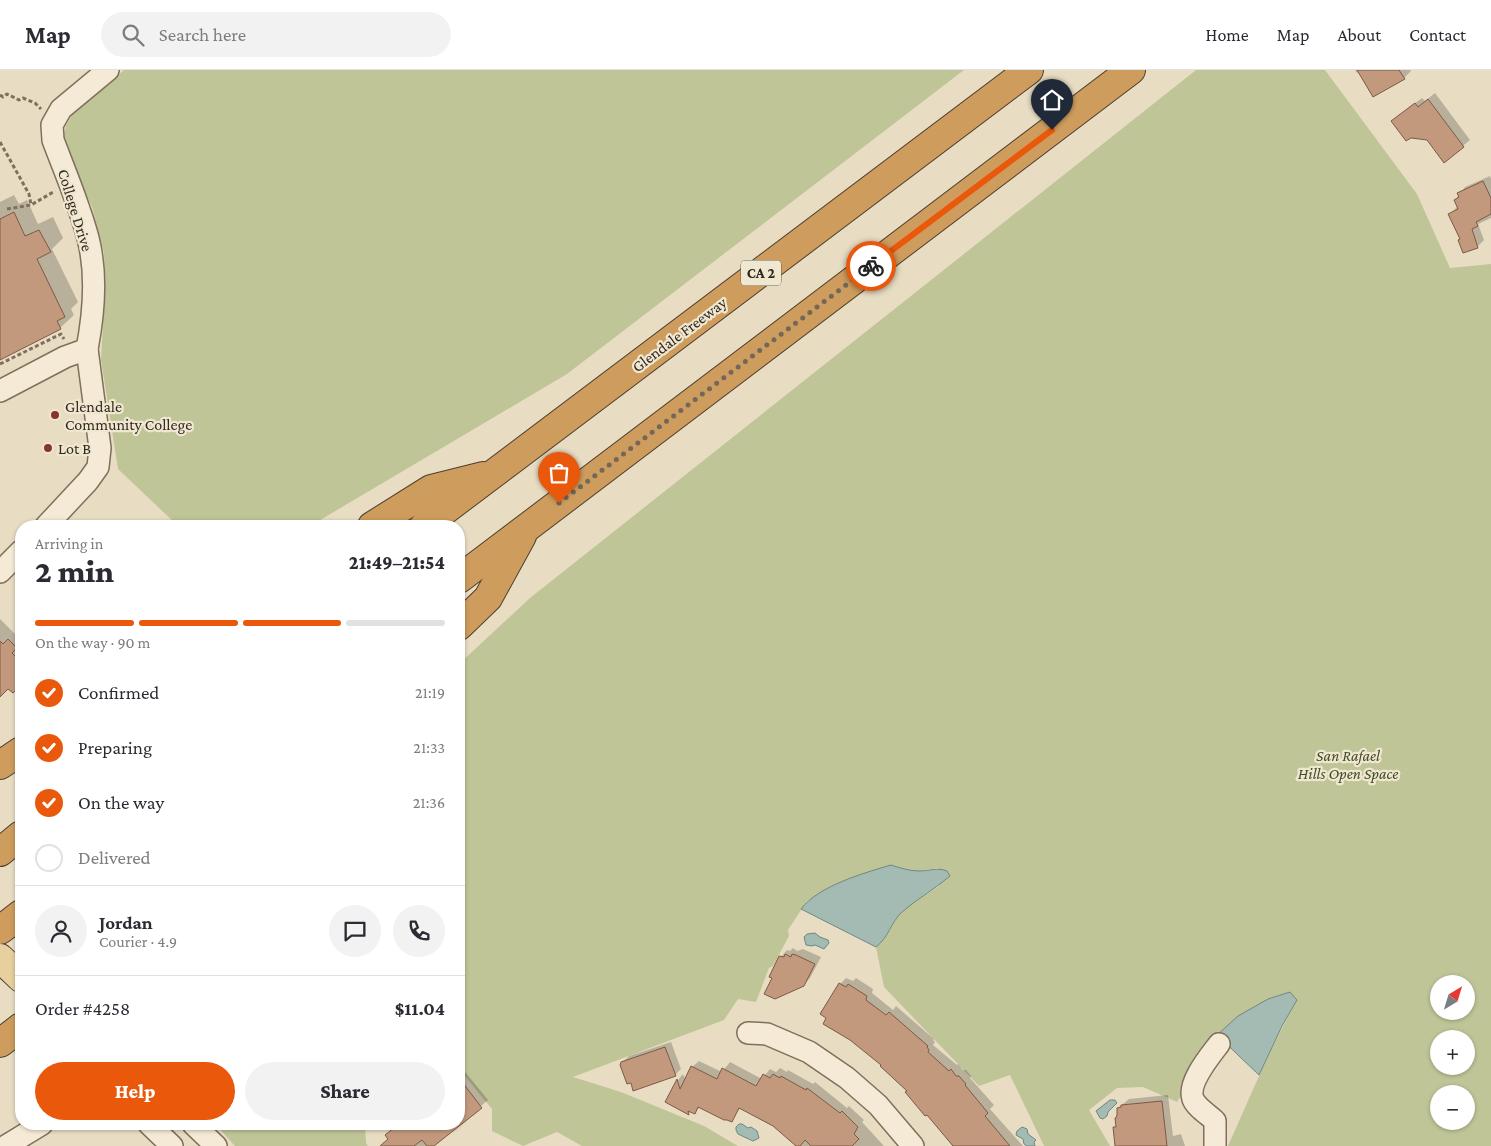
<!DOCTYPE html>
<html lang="en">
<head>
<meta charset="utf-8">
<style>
  body { margin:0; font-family:"Crimson Pro",serif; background:#f2f2f3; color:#2b2b33; height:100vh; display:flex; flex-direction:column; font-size:19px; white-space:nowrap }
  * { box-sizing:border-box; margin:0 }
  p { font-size:16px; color:#7c7c81 }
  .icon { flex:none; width:28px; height:28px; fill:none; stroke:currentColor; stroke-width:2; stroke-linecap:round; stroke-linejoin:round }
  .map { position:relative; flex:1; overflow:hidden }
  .sheet { position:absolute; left:15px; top:450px; width:450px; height:610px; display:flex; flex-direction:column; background:#fff; border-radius:20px; box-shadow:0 1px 4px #0004 }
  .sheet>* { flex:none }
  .needle { width:32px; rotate:38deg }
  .tools { position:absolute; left:1430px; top:905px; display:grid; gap:10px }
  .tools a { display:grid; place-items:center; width:45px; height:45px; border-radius:50%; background:#fff; box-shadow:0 1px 4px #0004; font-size:25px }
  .pin { position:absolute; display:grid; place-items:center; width:42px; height:42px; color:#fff; margin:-51px -21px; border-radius:50% 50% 50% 0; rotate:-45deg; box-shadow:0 0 5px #0007 }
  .pin .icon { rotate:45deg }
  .courier { position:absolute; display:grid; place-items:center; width:50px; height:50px; margin:-25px; border:4px solid #ea580c; border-radius:50%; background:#fff; color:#222; box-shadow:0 1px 6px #0007 }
  .headline em { font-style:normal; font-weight:800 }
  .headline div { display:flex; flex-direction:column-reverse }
  .headline { display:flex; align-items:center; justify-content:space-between; height:85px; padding:0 20px }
  h1 { font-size:32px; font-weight:800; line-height:38px }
  .bar { display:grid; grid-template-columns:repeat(4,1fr); gap:8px 5px; align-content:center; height:60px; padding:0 20px }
  .bar i { height:6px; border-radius:4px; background:#e1e1e2 }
  .bar .current { background:#ea580c }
  .bar p { grid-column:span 4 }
  .line { display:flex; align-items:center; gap:12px; padding:0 20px; border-top:1px solid #e1e1e2 }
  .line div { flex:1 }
  .round { display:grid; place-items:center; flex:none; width:52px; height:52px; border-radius:26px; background:#f2f2f3 }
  ol { padding:0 20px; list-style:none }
  li { display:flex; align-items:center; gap:15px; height:55px }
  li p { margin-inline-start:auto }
  li .icon { padding:5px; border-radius:50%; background:#ea580c; color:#fff; stroke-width:4 }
  li:last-child { color:#7c7c81 }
  li i { width:28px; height:28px; border:2px solid #e1e1e2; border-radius:50% }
  .action { display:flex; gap:10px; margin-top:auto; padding:10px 20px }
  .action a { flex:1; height:58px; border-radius:30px; background:#ea580c; color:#fff; font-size:20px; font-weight:800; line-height:58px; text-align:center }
  .action a+a { background:#f2f2f3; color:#2b2b33 }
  header { display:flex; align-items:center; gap:30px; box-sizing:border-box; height:70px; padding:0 25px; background:#fff; border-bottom:1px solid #e1e1e2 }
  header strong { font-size:24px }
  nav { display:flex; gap:28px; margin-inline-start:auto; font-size:18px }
  .search { width:350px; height:45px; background:#f2f2f3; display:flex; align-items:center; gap:12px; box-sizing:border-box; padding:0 18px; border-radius:28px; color:#7c7c81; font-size:19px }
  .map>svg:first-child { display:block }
  .green { fill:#c0c598; fill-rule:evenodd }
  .water { fill:#a4bbb4; stroke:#6d8881 }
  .shadow { fill:#0003 }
  .building { fill:#c2997d; stroke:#7c5a44 }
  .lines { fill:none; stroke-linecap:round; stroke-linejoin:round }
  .minor-casing { stroke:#806f5c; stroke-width:24 }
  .major-casing { stroke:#4e3e30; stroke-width:30 }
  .highway-casing { stroke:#4e3e30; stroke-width:30 }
  .path { stroke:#806f5c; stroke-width:3; stroke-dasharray:4 2.5; stroke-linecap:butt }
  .minor { stroke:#f4ead5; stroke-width:21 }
  .major { stroke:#e7d09e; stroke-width:28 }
  .highway { stroke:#ce9c5c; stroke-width:28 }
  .done { stroke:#726758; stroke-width:5; stroke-dasharray:0 9 }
  .route { stroke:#ea580c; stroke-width:6 }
  .poi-dot { fill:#883334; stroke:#f0e7d1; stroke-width:2 }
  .labels { text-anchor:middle; stroke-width:4.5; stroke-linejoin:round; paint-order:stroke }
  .shield { fill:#f0e7d1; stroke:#6b6154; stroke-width:1 }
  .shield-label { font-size:15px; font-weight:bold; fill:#32271e }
  .street-label { font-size:16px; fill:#32271e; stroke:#f0e7d1 }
  .poi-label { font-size:16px; fill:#32271e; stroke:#f0e7d1; text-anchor:start }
  .park-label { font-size:16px; font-style:italic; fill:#434c27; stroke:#f0e7d1 }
</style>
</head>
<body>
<header>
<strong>Map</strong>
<div class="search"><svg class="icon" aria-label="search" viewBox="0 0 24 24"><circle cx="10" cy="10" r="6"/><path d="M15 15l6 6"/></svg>Search here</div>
<nav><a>Home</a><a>Map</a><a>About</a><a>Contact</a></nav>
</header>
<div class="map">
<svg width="1491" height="1076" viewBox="0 0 1491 1076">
  <rect width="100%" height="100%" fill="#e8ddc3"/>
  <g class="green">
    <polygon points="124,0 964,0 567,304 310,456 178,456 118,399 101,290 105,218 104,183 92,137 65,78 63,67 66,56 72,45"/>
    <path d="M1196 0H1325L1417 124 1450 198 1491 194V1076H1228C1250 1027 1270 977 1297 931L1217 965 1177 1032 1143 1017 1117 1018 1089 1040 1110 1076H1044L1010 1005 979 1016 884 917 876 877C888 868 891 855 900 844 909 833 927 825 939 816L938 798 919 801 903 799 891 795 847 810 825 821 807 831 788 860 789 866 773 896 769 898 756 932 738 929 724 950 573 1007 621 1022 704 1056 738 1076H582L557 1062 523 1076 492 1061V1039L459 999V594L530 528ZM1439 914H1466V941H1439ZM1439 969H1466V996H1439ZM1439 1024H1466V1051H1439Z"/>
    <polygon points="215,1054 365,1054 366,1073 368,1076 235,1076"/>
  </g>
  <g class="water">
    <path d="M891 795C900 798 910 801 919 801 930 801 937 797 947 801L950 806C935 819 917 829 902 842 891 852 889 867 876 877L801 839C818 816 864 803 891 795Z"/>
    <polygon points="815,863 820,867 828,870 829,873 824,879 815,875 812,876 806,875 804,867 807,864"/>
    <polygon points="1290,922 1297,930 1282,956 1259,1005 1217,965 1238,946 1268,929"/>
    <polygon points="1110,1030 1115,1030 1117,1033 1108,1042 1107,1046 1103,1049 1100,1048 1096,1041"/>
    <polygon points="739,1054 742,1054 748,1058 751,1057 757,1061 759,1068 753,1071 738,1064 736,1060 736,1057"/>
    <polygon points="1022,1057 1027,1059 1028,1064 1036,1070 1034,1072 1035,1076 1027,1076 1024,1074 1023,1069 1016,1065 1017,1061"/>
  </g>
  <g class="shadow">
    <polygon points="1355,0 1410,0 1411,1 1404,8 1359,2 1357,3"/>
    <polygon points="1435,23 1470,70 1444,91 1428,69 1399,45 1422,28 1425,31"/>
    <polygon points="1490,106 1491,109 1491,148 1478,154 1484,170 1477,177 1461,168 1450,144 1458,136 1455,130 1465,117"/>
    <polygon points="14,125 19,134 27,130 38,154 53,147 63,168 52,179 78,232 71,239 74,245 60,258 0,288 0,132"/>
    <polygon points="21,525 21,533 17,530"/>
    <polygon points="0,549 15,564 20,559 21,560 21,613 13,622 8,617 0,623"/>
    <polygon points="793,878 797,881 803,879 821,887 810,908 803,915 773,908 781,887 787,880 790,881"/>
    <polygon points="846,908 853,911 856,908 873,919 872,923 893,940 896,936 934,969 933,970 935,972 933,975 957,995 958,994 963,1000 966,1000 971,1006 970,1008 994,1035 990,1039 1023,1076 960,1076 883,994 840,914"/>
    <polygon points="671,972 681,999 675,1005 622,993 629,986"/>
    <polygon points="699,991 722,1002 730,992 762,1009 770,999 776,1002 780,998 787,1002 788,1000 813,1014 815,1012 847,1038 849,1036 864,1050 862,1052 884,1076 798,1076 773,1055 741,1037 731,1050 700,1037 694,1043 691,1041 689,1043 667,1032 678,1010 683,1004 686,1011 692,997"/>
    <polygon points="461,997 488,1030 433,1076 381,1076 390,1068 387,1065 399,1054 459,1054 459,998"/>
    <polygon points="1168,1025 1173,1066 1181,1064 1185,1076 1129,1076 1118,1046 1118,1038 1129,1029"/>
  </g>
  <g class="building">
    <polygon points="1357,0 1399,0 1405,9 1373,27"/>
    <polygon points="1428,29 1464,77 1444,93 1427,70 1411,68 1406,71 1391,51 1415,33 1418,37"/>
    <polygon points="1483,111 1491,128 1491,144 1476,152 1478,156 1472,159 1478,178 1463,183 1458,170 1460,169 1448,144 1458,139 1454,130 1459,127 1457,123"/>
    <polygon points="14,142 25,166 39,160 51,182 37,189 65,247 57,251 61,259 0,290 0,149"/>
    <polygon points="8,569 17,578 12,583 21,592 21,615 13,623 8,619 0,627 0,571 3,574"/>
    <polygon points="785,884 791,887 792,884 796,885 815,894 804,916 775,929 764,924 772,908 769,907 779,886 784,887"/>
    <polygon points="839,913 846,917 848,914 867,926 866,930 886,945 889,942 928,976 927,977 929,980 928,982 949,1001 951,999 956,1006 959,1006 966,1014 965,1015 988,1043 985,1046 1010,1076 953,1076 927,1045 925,1046 905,1022 907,1021 880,996 881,995 850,970 823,954 826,948 820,944"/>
    <polygon points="665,977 676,1006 633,1021 631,1013 627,1014 620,995 621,992"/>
    <polygon points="691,996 717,1009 722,998 756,1016 763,1004 770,1008 773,1004 780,1008 781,1006 806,1020 807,1018 840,1043 842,1041 858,1057 854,1064 859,1069 852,1076 811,1076 805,1070 800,1076 796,1076 773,1056 739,1038 732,1052 727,1050 724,1050 698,1037 695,1044 688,1041 689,1045 665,1032 677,1009 680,1019"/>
    <polygon points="459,1008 482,1038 434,1076 427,1076 422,1070 414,1076 380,1076 388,1069 385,1065 399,1054 459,1054"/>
    <polygon points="1162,1031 1167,1076 1115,1076 1113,1057 1116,1057 1115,1048 1116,1048 1117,1045 1117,1038 1121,1037 1121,1035"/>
  </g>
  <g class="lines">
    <defs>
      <g id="minor">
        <path d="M0 321 65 287 87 279C94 243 97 203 88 168 79 134 65 102 53 70L52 55 61 39 108 0"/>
        <polyline points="46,456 88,411 98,397 100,378 87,279"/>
        <polyline points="0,502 21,481"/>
        <polyline points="748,963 767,964 809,982 847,1008 878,1035 913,1076"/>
        <polyline points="149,1054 172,1076"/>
        <polyline points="193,1054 216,1076"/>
        <polyline points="6,1076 42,1054"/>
        <path d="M1215 1076V1051C1209 1045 1196 1037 1193 1029 1187 1013 1210 986 1219 974"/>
      </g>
      <polyline id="major" points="0,888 21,908"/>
      <g id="highway">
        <polyline points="372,456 431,419 483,406"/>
        <polyline points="424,456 1029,0"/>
        <polyline points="459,509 1131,0"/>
        <polyline points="459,556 488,528 522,466"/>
        <polyline points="0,695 21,681"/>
        <polyline points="0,782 21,765"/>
        <polyline points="0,860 21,844"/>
        <polyline points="0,973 21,957"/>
      </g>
    </defs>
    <use href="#minor" class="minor-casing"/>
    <use href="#major" class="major-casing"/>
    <use href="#highway" class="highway-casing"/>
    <g class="path">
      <polyline points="0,25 3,27 7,24 19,30 23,28 35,33 41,39"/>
      <polyline points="0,72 29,124 31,135"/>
      <polyline points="7,139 31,135 55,121"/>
      <polyline points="0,294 61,264 64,269"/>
    </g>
    <use href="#minor" class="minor"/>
    <use href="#major" class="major"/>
    <use href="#highway" class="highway"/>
  </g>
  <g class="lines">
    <polyline class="done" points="559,433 871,196"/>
    <polyline class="route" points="871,196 1052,60"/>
  </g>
  <g class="poi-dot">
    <circle cx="55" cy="345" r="5"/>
    <circle cx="48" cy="378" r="5"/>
  </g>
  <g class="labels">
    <rect class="shield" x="741" y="190.5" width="40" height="25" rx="4"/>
    <g class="shield-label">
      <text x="761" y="208">CA 2</text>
    </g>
    <g class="street-label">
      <text transform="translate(76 140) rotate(73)" y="6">College Drive</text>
      <text transform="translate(679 264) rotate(-37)" y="6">Glendale Freeway</text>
    </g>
    <g class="poi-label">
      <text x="65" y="342">Glendale<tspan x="65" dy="18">Community College</tspan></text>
      <text x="58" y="384">Lot B</text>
    </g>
    <g class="park-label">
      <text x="1348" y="691">San Rafael<tspan x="1348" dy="18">Hills Open Space</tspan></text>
    </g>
  </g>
</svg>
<div class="tools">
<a><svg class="needle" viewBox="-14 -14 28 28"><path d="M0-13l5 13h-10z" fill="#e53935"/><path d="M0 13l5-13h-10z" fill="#7c7c81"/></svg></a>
<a>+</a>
<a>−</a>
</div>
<div class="pin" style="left:559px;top:433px;background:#ea580c"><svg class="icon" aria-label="bag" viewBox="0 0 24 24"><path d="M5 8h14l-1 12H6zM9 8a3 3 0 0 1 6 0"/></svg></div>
<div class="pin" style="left:1052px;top:60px;background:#1f2937"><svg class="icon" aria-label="home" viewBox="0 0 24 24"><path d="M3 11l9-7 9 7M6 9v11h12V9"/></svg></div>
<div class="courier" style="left:871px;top:196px"><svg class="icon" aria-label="bike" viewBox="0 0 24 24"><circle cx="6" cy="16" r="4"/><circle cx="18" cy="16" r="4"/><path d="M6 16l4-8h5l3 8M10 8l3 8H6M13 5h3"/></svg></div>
<section class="sheet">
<div class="headline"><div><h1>2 min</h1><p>Arriving in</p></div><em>21:49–21:54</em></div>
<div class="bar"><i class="current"></i><i class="current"></i><i class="current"></i><i></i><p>On the way · 90 m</p></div>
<ol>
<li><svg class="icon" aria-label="check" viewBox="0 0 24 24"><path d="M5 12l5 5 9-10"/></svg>Confirmed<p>21:19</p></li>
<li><svg class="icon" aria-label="check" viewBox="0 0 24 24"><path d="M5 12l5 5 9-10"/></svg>Preparing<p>21:33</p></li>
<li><svg class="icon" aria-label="check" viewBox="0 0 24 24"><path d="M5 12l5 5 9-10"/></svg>On the way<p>21:36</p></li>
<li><i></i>Delivered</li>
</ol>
<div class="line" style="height:90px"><a class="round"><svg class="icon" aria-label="person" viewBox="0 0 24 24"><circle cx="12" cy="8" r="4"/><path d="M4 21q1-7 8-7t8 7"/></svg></a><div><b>Jordan</b><p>Courier · 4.9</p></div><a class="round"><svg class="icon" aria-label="chat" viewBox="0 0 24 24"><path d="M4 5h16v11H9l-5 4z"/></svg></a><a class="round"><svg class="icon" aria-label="phone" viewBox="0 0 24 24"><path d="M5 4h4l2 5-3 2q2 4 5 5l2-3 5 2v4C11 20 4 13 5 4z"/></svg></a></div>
<div class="line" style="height:65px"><div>Order #4258</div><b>$11.04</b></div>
<div class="action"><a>Help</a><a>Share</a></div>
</section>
</div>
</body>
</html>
